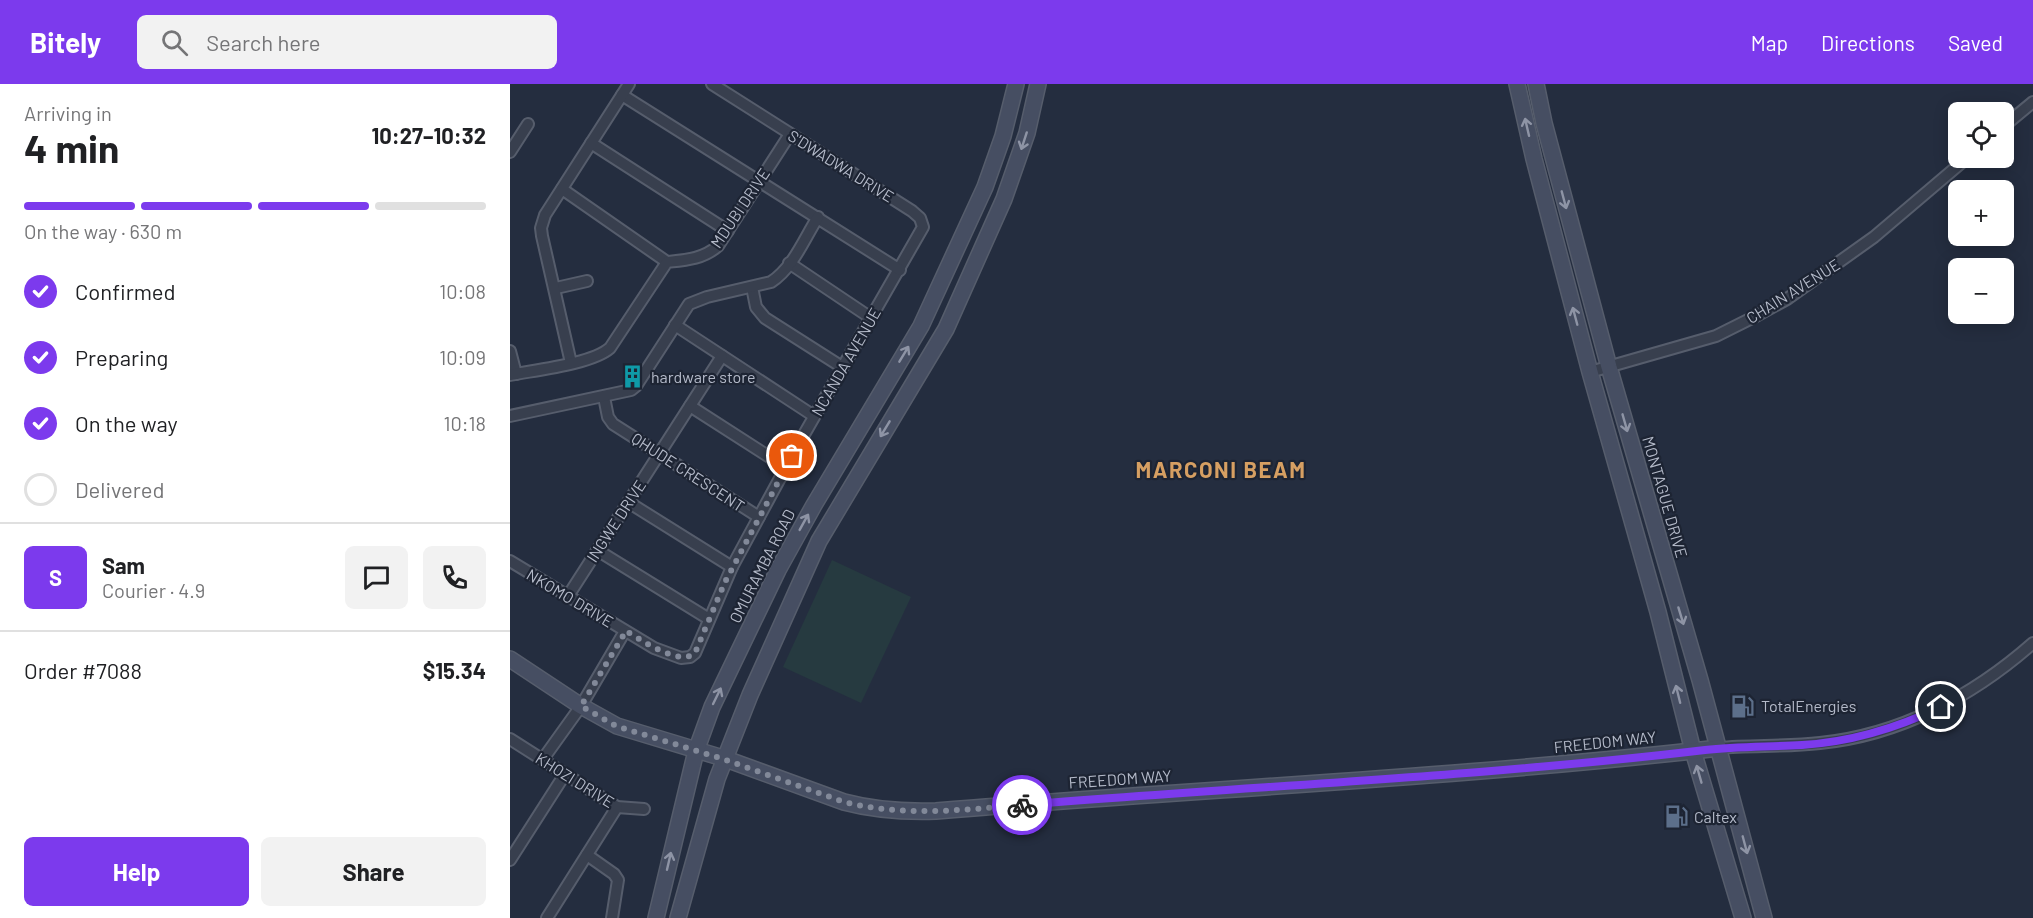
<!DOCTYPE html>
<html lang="en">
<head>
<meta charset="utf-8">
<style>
  body { margin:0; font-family:Barlow,sans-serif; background:#f2f2f2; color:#202124; height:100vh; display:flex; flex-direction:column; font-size:22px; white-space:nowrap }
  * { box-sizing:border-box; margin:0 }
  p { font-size:20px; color:#757577 }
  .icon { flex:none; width:33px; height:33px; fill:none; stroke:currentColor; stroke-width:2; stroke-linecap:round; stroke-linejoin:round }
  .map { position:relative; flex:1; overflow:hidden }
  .sheet { display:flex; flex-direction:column; background:#fff; width:510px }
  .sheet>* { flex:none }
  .fabs { position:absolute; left:1438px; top:18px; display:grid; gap:12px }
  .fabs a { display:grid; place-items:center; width:66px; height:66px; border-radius:9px; background:#fff; box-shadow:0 3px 15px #0003; font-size:30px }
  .pin { position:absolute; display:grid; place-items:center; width:51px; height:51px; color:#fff; margin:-26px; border:3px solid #fff; border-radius:50%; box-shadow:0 2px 6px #0007 }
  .courier { position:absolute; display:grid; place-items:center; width:60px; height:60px; margin:-30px; border:4px solid #7c3aed; border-radius:50%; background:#fff; color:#222; box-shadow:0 2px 8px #0007 }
  .summary em { font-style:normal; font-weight:700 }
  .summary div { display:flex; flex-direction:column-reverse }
  .summary { display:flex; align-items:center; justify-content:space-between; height:102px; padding:0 24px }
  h1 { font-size:39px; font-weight:700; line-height:45px }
  .bar { display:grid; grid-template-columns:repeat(4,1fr); gap:9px 6px; align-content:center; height:72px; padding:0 24px }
  .bar i { height:8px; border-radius:4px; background:#e0e0e0 }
  .bar .active { background:#7c3aed }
  .bar p { grid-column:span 4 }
  .line { display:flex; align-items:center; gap:15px; padding:0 24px; border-top:2px solid #e0e0e0 }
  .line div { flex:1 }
  .round { display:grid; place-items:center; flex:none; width:63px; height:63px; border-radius:9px; background:#f2f2f2 }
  ol { padding:0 24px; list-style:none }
  li { display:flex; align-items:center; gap:18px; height:66px }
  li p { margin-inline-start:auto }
  li .icon { padding:6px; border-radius:50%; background:#7c3aed; color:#fff; stroke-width:4 }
  li:last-child { color:#757577 }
  li i { width:33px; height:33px; border:3px solid #e0e0e0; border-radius:50% }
  .button { display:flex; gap:12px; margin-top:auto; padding:12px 24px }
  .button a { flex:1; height:69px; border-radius:9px; background:#7c3aed; color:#fff; font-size:24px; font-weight:700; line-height:69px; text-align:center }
  .button a+a { background:#f2f2f2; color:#202124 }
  header { display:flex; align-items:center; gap:36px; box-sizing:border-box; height:84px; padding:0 30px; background:#7c3aed; color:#fff }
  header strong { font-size:28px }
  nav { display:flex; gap:33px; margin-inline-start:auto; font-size:21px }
  .search { width:420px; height:54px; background:#f2f2f2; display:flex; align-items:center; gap:15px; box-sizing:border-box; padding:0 21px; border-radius:9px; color:#757577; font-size:22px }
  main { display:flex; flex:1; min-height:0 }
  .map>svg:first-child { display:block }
  .green { fill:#263a40 }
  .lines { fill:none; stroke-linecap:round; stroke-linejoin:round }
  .street-casing { stroke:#565d6c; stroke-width:14 }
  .secondary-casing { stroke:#565d6c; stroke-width:18 }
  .street { stroke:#383f4e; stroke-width:10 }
  .secondary { stroke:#464e62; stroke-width:15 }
  .oneway { stroke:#8e94a5 }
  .done { stroke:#828999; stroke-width:6; stroke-dasharray:0 10.8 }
  .route { stroke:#7c3aed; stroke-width:8 }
  .labels { text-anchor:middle; stroke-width:4.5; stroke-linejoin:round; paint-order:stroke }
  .street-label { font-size:16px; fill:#b4bac9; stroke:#1d2433 }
  .poi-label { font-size:16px; fill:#b4bac9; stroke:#1d2433; text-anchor:start }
  .district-label { font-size:22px; font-weight:bold; letter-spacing:1.5px; fill:#d69f62; stroke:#1d2433 }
</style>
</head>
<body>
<header>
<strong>Bitely</strong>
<div class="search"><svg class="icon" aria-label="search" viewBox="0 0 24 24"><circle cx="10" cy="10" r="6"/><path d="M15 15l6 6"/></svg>Search here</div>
<nav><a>Map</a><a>Directions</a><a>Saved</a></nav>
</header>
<main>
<section class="sheet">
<div class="summary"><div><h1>4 min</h1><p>Arriving in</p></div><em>10:27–10:32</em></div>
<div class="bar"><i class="active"></i><i class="active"></i><i class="active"></i><i></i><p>On the way · 630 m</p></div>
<ol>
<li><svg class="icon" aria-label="check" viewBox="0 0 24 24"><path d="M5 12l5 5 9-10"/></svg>Confirmed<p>10:08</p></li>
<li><svg class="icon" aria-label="check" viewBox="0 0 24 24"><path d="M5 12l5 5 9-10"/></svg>Preparing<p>10:09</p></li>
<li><svg class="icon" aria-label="check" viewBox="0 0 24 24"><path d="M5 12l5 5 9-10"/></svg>On the way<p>10:18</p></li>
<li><i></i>Delivered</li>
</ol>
<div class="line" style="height:108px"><b class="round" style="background:#7c3aed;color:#fff">S</b><div><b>Sam</b><p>Courier · 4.9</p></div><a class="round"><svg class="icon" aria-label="chat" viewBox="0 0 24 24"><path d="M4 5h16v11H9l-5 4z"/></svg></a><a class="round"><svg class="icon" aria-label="phone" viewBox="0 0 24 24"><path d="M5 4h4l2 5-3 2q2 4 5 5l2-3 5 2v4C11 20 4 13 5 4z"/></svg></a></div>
<div class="line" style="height:78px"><div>Order #7088</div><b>$15.34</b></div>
<div class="button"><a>Help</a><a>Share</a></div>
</section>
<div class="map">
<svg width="1523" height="834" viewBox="0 0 1523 834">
  <rect width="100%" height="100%" fill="#242d3f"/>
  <polygon class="green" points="322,476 401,513 351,619 273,583"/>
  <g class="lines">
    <defs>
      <g id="street">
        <polyline points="202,0 402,127 410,134 413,143 288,361 249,433"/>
        <polyline points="112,11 390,186"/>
        <polyline points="1494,42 1523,18"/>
        <polyline points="81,59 218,147"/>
        <polyline points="0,68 18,40"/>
        <polyline points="52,105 157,178"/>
        <polyline points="279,179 361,234"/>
        <polyline points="242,203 246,223 255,234 332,283"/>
        <polyline points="46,204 77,197"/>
        <polyline points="165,241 304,332"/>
        <polyline points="0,267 6,290"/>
        <polyline points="61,279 32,152 31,144 35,131 119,0"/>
        <polyline points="1080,288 1206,252 1244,233 1277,215 1364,153 1457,74"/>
        <path d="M0 291C25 286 82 280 100 264L157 178C176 176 193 175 208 162L280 50"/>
        <polyline points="94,313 98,333 103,340 249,433 222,483 118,418"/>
        <polyline points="180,322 275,383"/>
        <path d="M0 332 121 306 126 302 179 220 197 213 261 198C283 184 294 155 308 133"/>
        <polyline points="87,466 199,535"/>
        <polyline points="0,477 144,564 171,574 180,573 185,569 222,483"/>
        <polyline points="58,512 212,272"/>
        <polyline points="0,655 107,723 134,725"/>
        <path d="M1209 664C1242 661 1276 663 1310 659 1390 651 1463 612 1523 559"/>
        <polyline points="33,675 71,622 115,547"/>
        <polyline points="77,771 104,790 108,796 102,834"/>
        <polyline points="0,776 55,690"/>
        <polyline points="37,834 107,723"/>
      </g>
      <g id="secondary">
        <polyline points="1007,0 1024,75 1080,288 1148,528 1183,667 1233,834"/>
        <polyline points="1026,0 1034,39 1099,283 1190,596 1254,834"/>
        <path d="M0 575 71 622 107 642 213 674 334 718C364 726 395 728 426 727 687 705 948 694 1209 664"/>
        <polyline points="146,834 186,667 202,623 268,486 304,421 411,242 475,103 493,52 506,0"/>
        <polyline points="168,834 207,695 240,611 309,457 436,245 494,115 517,49 528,0"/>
      </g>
    </defs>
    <use href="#street" class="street-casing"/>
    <use href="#secondary" class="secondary-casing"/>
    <use href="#street" class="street"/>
    <use href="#secondary" class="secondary"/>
  </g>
  <defs><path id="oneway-shaft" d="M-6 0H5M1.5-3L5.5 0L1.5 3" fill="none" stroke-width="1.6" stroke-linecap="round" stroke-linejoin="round" transform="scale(1.5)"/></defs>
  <g class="oneway">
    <use href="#oneway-shaft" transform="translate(1017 43) rotate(-103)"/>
    <use href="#oneway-shaft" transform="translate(514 57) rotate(108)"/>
    <use href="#oneway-shaft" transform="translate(1054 116) rotate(75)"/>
    <use href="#oneway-shaft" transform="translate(1065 232) rotate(-105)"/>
    <use href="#oneway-shaft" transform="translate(394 270) rotate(-59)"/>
    <use href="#oneway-shaft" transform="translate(1115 339) rotate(74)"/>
    <use href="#oneway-shaft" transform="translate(375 345) rotate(121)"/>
    <use href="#oneway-shaft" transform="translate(294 438) rotate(-61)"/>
    <use href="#oneway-shaft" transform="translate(1171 532) rotate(73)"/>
    <use href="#oneway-shaft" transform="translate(1168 610) rotate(-104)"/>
    <use href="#oneway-shaft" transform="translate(207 612) rotate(-64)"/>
    <use href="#oneway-shaft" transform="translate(1189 690) rotate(-106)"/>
    <use href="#oneway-shaft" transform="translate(1235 761) rotate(75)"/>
    <use href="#oneway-shaft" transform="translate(159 777) rotate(-77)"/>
  </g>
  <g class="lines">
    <path class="done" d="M282 372 215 498 185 569C170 583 131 556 116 547L71 622 106 642 213 675 334 718C393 733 453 726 512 721"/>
    <path class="route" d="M512 721C740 702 968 693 1195 666 1227 662 1260 663 1292 661 1341 658 1387 644 1431 623"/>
  </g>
  <defs>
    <symbol id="building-bare" viewBox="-9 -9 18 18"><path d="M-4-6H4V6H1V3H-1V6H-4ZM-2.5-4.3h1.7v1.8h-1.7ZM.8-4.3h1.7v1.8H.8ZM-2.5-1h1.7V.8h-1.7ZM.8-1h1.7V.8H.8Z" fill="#0f9aa8" stroke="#1d2433" stroke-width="2.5" paint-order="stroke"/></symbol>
    <symbol id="fuel-bare" viewBox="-9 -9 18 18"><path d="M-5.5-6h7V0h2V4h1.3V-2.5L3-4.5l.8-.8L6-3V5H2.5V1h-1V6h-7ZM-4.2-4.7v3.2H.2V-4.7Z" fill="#5c6f8a" stroke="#1d2433" stroke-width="2.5" paint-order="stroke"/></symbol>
  </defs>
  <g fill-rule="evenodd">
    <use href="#building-bare" x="106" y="276" width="33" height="33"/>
    <use href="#fuel-bare" x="1216" y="606" width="33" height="33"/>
    <use href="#fuel-bare" x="1150" y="716" width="33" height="33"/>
  </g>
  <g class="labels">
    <g class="street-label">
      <text transform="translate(331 82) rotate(32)" y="6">S'DWADWA DRIVE</text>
      <text transform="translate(230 124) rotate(-56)" y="6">MDUBI DRIVE</text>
      <text transform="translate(1283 207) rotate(-32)" y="6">CHAIN AVENUE</text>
      <text transform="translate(336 278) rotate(-60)" y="6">NCANDA AVENUE</text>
      <text transform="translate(178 388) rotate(33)" y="6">QHUDE CRESCENT</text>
      <text transform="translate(1155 413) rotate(74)" y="6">MONTAGUE DRIVE</text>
      <text transform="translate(106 437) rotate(-57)" y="6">INGWE DRIVE</text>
      <text transform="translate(252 482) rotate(-63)" y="6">OMURAMBA ROAD</text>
      <text transform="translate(60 514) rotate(31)" y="6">NKOMO DRIVE</text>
      <text transform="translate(1095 658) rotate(-6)" y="6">FREEDOM WAY</text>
      <text transform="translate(610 695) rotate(-4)" y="6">FREEDOM WAY</text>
      <text transform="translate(65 696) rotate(32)" y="6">KHOZI DRIVE</text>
    </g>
    <g class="poi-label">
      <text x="141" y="299">hardware store</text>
      <text x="1251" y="628">TotalEnergies</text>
      <text x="1184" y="739">Caltex</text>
    </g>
    <g class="district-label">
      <text x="711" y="394">MARCONI BEAM</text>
    </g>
  </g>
</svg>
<div class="fabs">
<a><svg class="icon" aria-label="locate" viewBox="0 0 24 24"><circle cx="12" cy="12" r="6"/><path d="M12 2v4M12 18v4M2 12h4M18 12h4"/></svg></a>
<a>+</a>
<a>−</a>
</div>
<div class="pin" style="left:282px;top:372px;background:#ea580c"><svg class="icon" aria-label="bag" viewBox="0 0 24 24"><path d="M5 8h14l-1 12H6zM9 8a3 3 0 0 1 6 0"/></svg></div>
<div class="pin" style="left:1431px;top:623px;background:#1f2937"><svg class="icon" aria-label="home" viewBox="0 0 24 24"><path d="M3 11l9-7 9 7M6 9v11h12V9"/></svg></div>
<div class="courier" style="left:512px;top:721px"><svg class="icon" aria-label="bike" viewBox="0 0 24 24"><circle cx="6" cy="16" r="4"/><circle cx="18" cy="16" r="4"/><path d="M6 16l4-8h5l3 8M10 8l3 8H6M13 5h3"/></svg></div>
</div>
</main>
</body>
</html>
